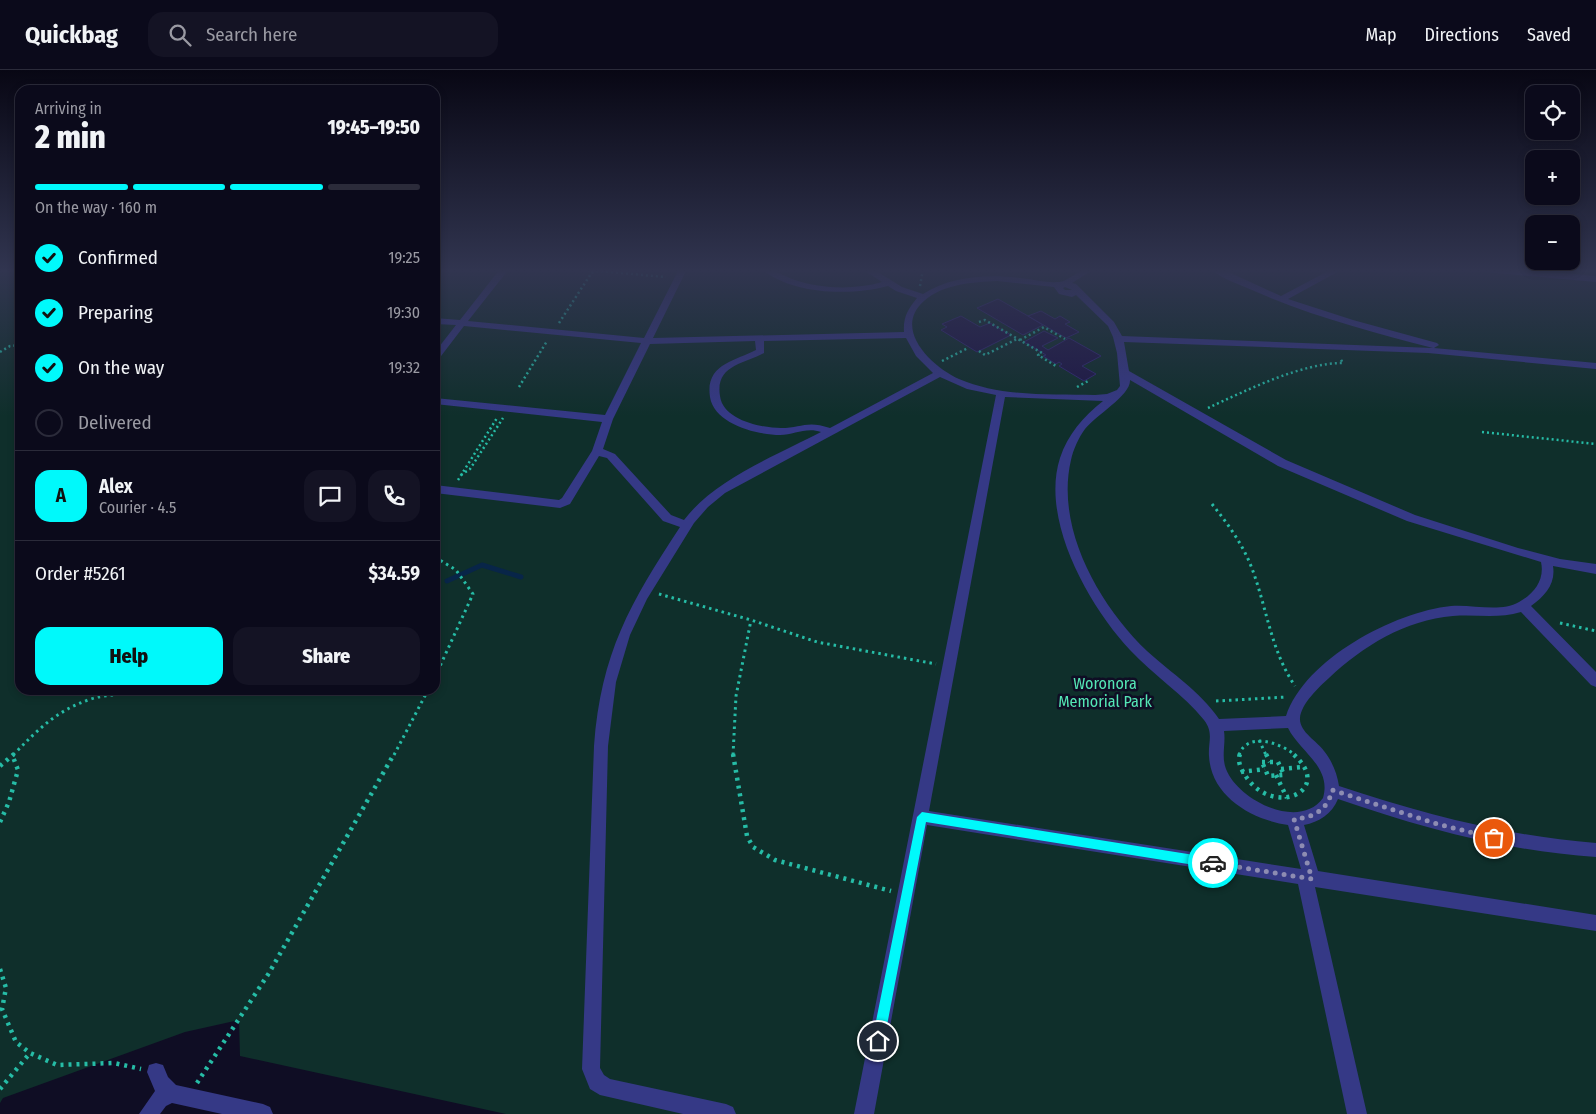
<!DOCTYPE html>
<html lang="en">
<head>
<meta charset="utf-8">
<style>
  body { margin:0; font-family:"Fira Sans Condensed",sans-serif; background:#141324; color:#f1f3f6; height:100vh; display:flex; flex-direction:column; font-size:19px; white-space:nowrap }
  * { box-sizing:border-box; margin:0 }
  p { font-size:16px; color:#9a9aa3 }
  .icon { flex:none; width:28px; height:28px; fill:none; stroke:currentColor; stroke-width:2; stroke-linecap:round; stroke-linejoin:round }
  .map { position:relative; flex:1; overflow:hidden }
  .panel { position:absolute; left:15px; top:15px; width:425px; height:610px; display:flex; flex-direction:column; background:#0b0a1b; border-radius:15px; box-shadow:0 2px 8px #0003,0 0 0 1px #2b2b3a }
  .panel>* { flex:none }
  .tools { position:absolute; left:1525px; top:15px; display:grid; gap:10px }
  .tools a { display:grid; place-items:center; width:55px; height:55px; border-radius:10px; background:#0b0a1b; box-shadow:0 2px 8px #0003,0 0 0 1px #2b2b3a; font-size:25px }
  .pin { position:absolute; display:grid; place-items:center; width:42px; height:42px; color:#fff; margin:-21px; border:2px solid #fff; border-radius:50%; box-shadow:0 1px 5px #0007 }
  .courier { position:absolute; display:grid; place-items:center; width:50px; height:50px; margin:-25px; border:4px solid #00f9fb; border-radius:50%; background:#fff; color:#222; box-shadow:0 1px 6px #0007 }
  .overview em { font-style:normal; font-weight:800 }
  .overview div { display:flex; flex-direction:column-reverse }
  .overview { display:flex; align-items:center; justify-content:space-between; height:85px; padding:0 20px }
  h1 { font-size:32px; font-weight:800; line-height:38px }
  .bar { display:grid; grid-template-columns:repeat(4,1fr); gap:8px 5px; align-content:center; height:60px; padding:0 20px }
  .bar i { height:6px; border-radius:4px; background:#2b2b3a }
  .bar .selected { background:#00f9fb }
  .bar p { grid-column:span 4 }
  .line { display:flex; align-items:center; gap:12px; padding:0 20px; border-top:1px solid #2b2b3a }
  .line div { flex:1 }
  .round { display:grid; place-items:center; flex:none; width:52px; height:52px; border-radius:15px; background:#141324 }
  ol { padding:0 20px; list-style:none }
  li { display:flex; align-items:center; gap:15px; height:55px }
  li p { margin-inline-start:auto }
  li .icon { padding:5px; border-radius:50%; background:#00f9fb; color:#111; stroke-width:4 }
  li:last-child { color:#9a9aa3 }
  li i { width:28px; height:28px; border:2px solid #2b2b3a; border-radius:50% }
  .button { display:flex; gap:10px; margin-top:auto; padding:10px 20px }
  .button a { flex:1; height:58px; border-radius:15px; background:#00f9fb; color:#111; font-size:20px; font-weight:800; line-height:58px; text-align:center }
  .button a+a { background:#141324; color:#f1f3f6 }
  header { display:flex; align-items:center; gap:30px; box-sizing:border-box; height:70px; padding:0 25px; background:#0b0a1b; border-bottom:1px solid #2b2b3a }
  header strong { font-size:24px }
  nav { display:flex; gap:28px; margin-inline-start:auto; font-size:18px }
  .search { width:350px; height:45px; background:#141324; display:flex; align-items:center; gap:12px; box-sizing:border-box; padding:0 18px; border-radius:15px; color:#9a9aa3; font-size:19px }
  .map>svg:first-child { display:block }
  .green { fill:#0f2f2b }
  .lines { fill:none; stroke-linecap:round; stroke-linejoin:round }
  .stream { stroke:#082548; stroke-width:5 }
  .building { fill:#1d1746; stroke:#302874 }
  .path-far2 { stroke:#26bca6; stroke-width:2.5; stroke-dasharray:2 3; stroke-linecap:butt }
  .path-far1 { stroke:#26bca6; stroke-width:3; stroke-dasharray:2.5 4; stroke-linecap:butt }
  .path { stroke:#26bca6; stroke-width:4.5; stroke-dasharray:3 5; stroke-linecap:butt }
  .minor { fill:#353986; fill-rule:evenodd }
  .route { fill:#00f9fb }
  .done { stroke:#8d8cb2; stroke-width:5; stroke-dasharray:0 9 }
  .labels { text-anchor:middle; stroke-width:5; stroke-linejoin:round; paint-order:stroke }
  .park-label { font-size:16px; fill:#54e7b5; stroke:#0f0d24 }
</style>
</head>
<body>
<header>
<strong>Quickbag</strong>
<div class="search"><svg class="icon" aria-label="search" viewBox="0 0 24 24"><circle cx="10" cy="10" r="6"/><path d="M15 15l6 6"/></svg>Search here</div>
<nav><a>Map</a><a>Directions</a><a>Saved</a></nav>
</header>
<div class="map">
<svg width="1596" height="1044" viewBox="0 0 1596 1044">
  <rect width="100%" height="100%" fill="#0f0d24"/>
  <polygon class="green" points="0,199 20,199 20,620 435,620 435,199 1596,199 1596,1044 506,1044 240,986 239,950 185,962 3,1028 0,1033"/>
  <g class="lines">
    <polyline class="stream" points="447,511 482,495 521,507"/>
  </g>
  <g class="building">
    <polygon points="998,229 1028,246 1043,255 1023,265 977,238"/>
    <polygon points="1041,241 1055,249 1060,246 1070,252 1065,254 1079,262 1066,268 1028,246"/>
    <polygon points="961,246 980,257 990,253 1011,265 977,282 941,260 947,257 942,254"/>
    <polygon points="1044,261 1058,268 1042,276 1048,280 1069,268 1101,286 1082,296 1096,304 1084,311 1059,296 1062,294 1059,292 1056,294 1043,286 1046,285 1024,272"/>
  </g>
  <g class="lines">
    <g class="path-far2">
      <polyline points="578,199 588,200 590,203 599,201 666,207"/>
      <polyline points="920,216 923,199"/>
      <polyline points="979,252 985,250 1042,283 1038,285 1056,296"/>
      <polyline points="559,253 594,199"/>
      <polyline points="1020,270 1044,257 1065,269"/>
      <polyline points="979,281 985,285 1017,269"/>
      <polyline points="0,282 10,276 20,275"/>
      <polyline points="942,291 968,278"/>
      <polyline points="519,317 547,271"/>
      <polyline points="1077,317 1090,310"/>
      <path d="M1208 338C1249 319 1302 293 1343 293L1340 288"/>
      <polyline points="1482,362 1596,374"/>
      <polyline points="461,405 470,399 503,348"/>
      <polyline points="458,410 497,348"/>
    </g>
    <g class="path-far1">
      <path d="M1212 434C1227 453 1242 473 1251 496 1267 537 1270 579 1295 616"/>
      <polyline points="435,487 456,500 473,524 435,607"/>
      <polyline points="659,524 751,550 817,572 936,594"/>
      <polyline points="1560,553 1596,561"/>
      <polyline points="1216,631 1287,627"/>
      <polyline points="1259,670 1266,685"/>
      <path d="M13 685C38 660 55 641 91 629 105 624 118 627 132 620"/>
      <polyline points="394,685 428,620"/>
      <polyline points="733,685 736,626 751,550"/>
      <path d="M1239 685C1247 661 1281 673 1295 685"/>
    </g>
    <g class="path">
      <polyline points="733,684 747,766 753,777 775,790 891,821"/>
      <path d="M1240 684C1237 691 1241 699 1245 705 1272 749 1336 721 1293 684"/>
      <polyline points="1266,684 1270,692"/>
      <polygon points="1262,692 1278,692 1284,705 1268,706"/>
      <polyline points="0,696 14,684"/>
      <polyline points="1281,699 1304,697"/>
      <polyline points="1241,702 1265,699"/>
      <polyline points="1276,705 1287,728"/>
      <polyline points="0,752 9,732 18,700 13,687"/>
      <polyline points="0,899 6,918 2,939 16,972 30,983 57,995 114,993 141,999"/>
      <polyline points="197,1013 269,903 394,684"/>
      <polyline points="0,1019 30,983"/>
    </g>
    <g class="minor">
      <path d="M500 199H509L468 251 644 268 679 199H687L653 268 904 262C903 247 908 239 917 228L896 221 888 216C851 226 792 225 762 199 775 199 783 206 795 210 822 219 854 220 882 212L862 199H873L902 217 923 224C951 206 988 204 1020 208 1033 209 1046 213 1059 212 1070 211 1076 199 1094 199L1072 213 1076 214 1114 252 1122 266 1433 278C1372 262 1310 246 1252 220 1238 214 1222 209 1211 199H1222L1281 226 1332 199H1343L1288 229 1353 250 1437 273 1439 275 1434 278 1596 293V299L1428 283 1124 272 1129 301 1286 390 1415 445 1518 478 1560 489 1596 494V504L1553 496C1556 514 1545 526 1531 536L1596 602V617L1591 615 1521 542C1498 549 1476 544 1453 546 1405 550 1363 576 1329 608 1319 617 1301 634 1300 648 1299 662 1317 671 1324 681 1332 691 1337 703 1339 716 1423 744 1507 766 1596 773V787C1506 781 1422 758 1338 729 1332 744 1319 752 1304 755L1318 801 1596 845V861L1315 817 1367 1044H1347L1298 814 927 755 874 1044H854L996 325 967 319 940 307 725 423 708 437 694 453 647 529 630 565 616 612 608 676 600 998 604 1005 610 1009 726 1034 733 1037 736 1044H683L600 1025 590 1019 582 999 594 676C601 583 630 533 680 457L663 451 607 388 599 386 570 434 560 438 435 423V415L559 430 562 428 592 381 602 352 435 334V328L605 345 641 273 464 256 438 290 435 291V282L456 255 435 254V248L460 250ZM997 211 1054 217 1059 224 1072 227 1076 225 1108 256 1113 267 1117 283 1120 316 1117 320 1107 324 1095 325C1050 324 1001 327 959 309 932 297 892 259 924 231 943 214 973 212 997 211ZM1065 217 1072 220H1065L1063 218ZM906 268 916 286 933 303 830 358C807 350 801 358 781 358 761 358 723 350 720 326 715 295 744 294 764 283V271ZM755 271 756 280C735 291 705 294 710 327 714 354 757 365 780 365 794 365 806 357 821 362 777 385 714 410 684 450L671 445 615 384 603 379 613 349 650 274ZM1130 310 1278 396 1407 451 1541 492C1545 510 1534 524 1519 532 1500 543 1472 534 1451 536 1394 542 1305 589 1286 646L1219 649C1200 621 1171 603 1147 581 1099 535 1055 458 1071 390 1073 380 1079 367 1085 359 1096 345 1131 325 1130 310ZM1005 327 1103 331C1083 347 1068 364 1060 388 1040 450 1089 536 1130 580 1153 605 1183 624 1204 650 1214 663 1208 672 1209 686 1211 727 1253 750 1288 755L1301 799 929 741ZM1288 658C1300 682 1332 697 1323 728 1299 761 1238 730 1226 699 1221 686 1226 674 1224 661Z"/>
      <polygon points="1482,199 1519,199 1596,206 1596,212 1486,202"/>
      <polygon points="156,993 163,995 168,1007 176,1015 263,1034 270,1037 273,1044 222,1044 172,1033 166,1036 160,1044 139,1044 155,1021 147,1002 149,995"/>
    </g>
  </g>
  <linearGradient id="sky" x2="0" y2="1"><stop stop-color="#080714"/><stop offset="0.58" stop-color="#313550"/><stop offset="1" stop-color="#313550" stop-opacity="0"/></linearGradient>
  <rect width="1596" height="346" fill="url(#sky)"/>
  <polygon class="route" points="922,742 1213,788 1218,793 1213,798 926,752 884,971 882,975 878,977 874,975 872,971 917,747"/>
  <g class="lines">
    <path class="done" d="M1213 793 1312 809 1294 749C1313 748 1328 740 1332 720L1437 754 1494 768"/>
  </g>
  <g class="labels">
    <g class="park-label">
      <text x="1105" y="619">Woronora<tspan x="1105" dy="18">Memorial Park</tspan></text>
    </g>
  </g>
</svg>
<div class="tools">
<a><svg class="icon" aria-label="locate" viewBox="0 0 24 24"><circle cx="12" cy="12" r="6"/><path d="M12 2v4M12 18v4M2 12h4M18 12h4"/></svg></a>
<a>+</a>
<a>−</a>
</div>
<div class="pin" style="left:1494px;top:768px;background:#ea580c"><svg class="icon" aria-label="bag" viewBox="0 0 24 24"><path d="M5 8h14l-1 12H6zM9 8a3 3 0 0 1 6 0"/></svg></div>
<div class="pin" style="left:878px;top:971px;background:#1f2937"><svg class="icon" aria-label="home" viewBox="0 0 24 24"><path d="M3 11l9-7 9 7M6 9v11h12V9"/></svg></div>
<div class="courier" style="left:1213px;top:793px"><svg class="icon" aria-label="car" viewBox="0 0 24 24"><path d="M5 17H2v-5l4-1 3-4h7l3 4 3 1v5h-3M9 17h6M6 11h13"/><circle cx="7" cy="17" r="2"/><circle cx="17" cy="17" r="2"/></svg></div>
<section class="panel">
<div class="overview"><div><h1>2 min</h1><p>Arriving in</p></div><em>19:45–19:50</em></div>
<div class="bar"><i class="selected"></i><i class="selected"></i><i class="selected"></i><i></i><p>On the way · 160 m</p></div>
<ol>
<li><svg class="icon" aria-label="check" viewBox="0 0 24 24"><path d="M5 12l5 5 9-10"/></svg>Confirmed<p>19:25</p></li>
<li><svg class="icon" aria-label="check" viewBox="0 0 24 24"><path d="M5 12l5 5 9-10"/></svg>Preparing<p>19:30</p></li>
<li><svg class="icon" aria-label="check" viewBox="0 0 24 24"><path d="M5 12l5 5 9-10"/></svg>On the way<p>19:32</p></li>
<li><i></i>Delivered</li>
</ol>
<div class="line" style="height:90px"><b class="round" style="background:#00f9fb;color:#111">A</b><div><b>Alex</b><p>Courier · 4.5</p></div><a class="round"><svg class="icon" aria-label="chat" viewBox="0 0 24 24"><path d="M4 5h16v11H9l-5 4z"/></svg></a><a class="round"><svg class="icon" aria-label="phone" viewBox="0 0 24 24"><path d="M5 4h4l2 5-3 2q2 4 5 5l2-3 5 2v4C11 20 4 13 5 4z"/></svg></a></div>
<div class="line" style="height:65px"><div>Order #5261</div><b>$34.59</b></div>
<div class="button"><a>Help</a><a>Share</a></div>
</section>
</div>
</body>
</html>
